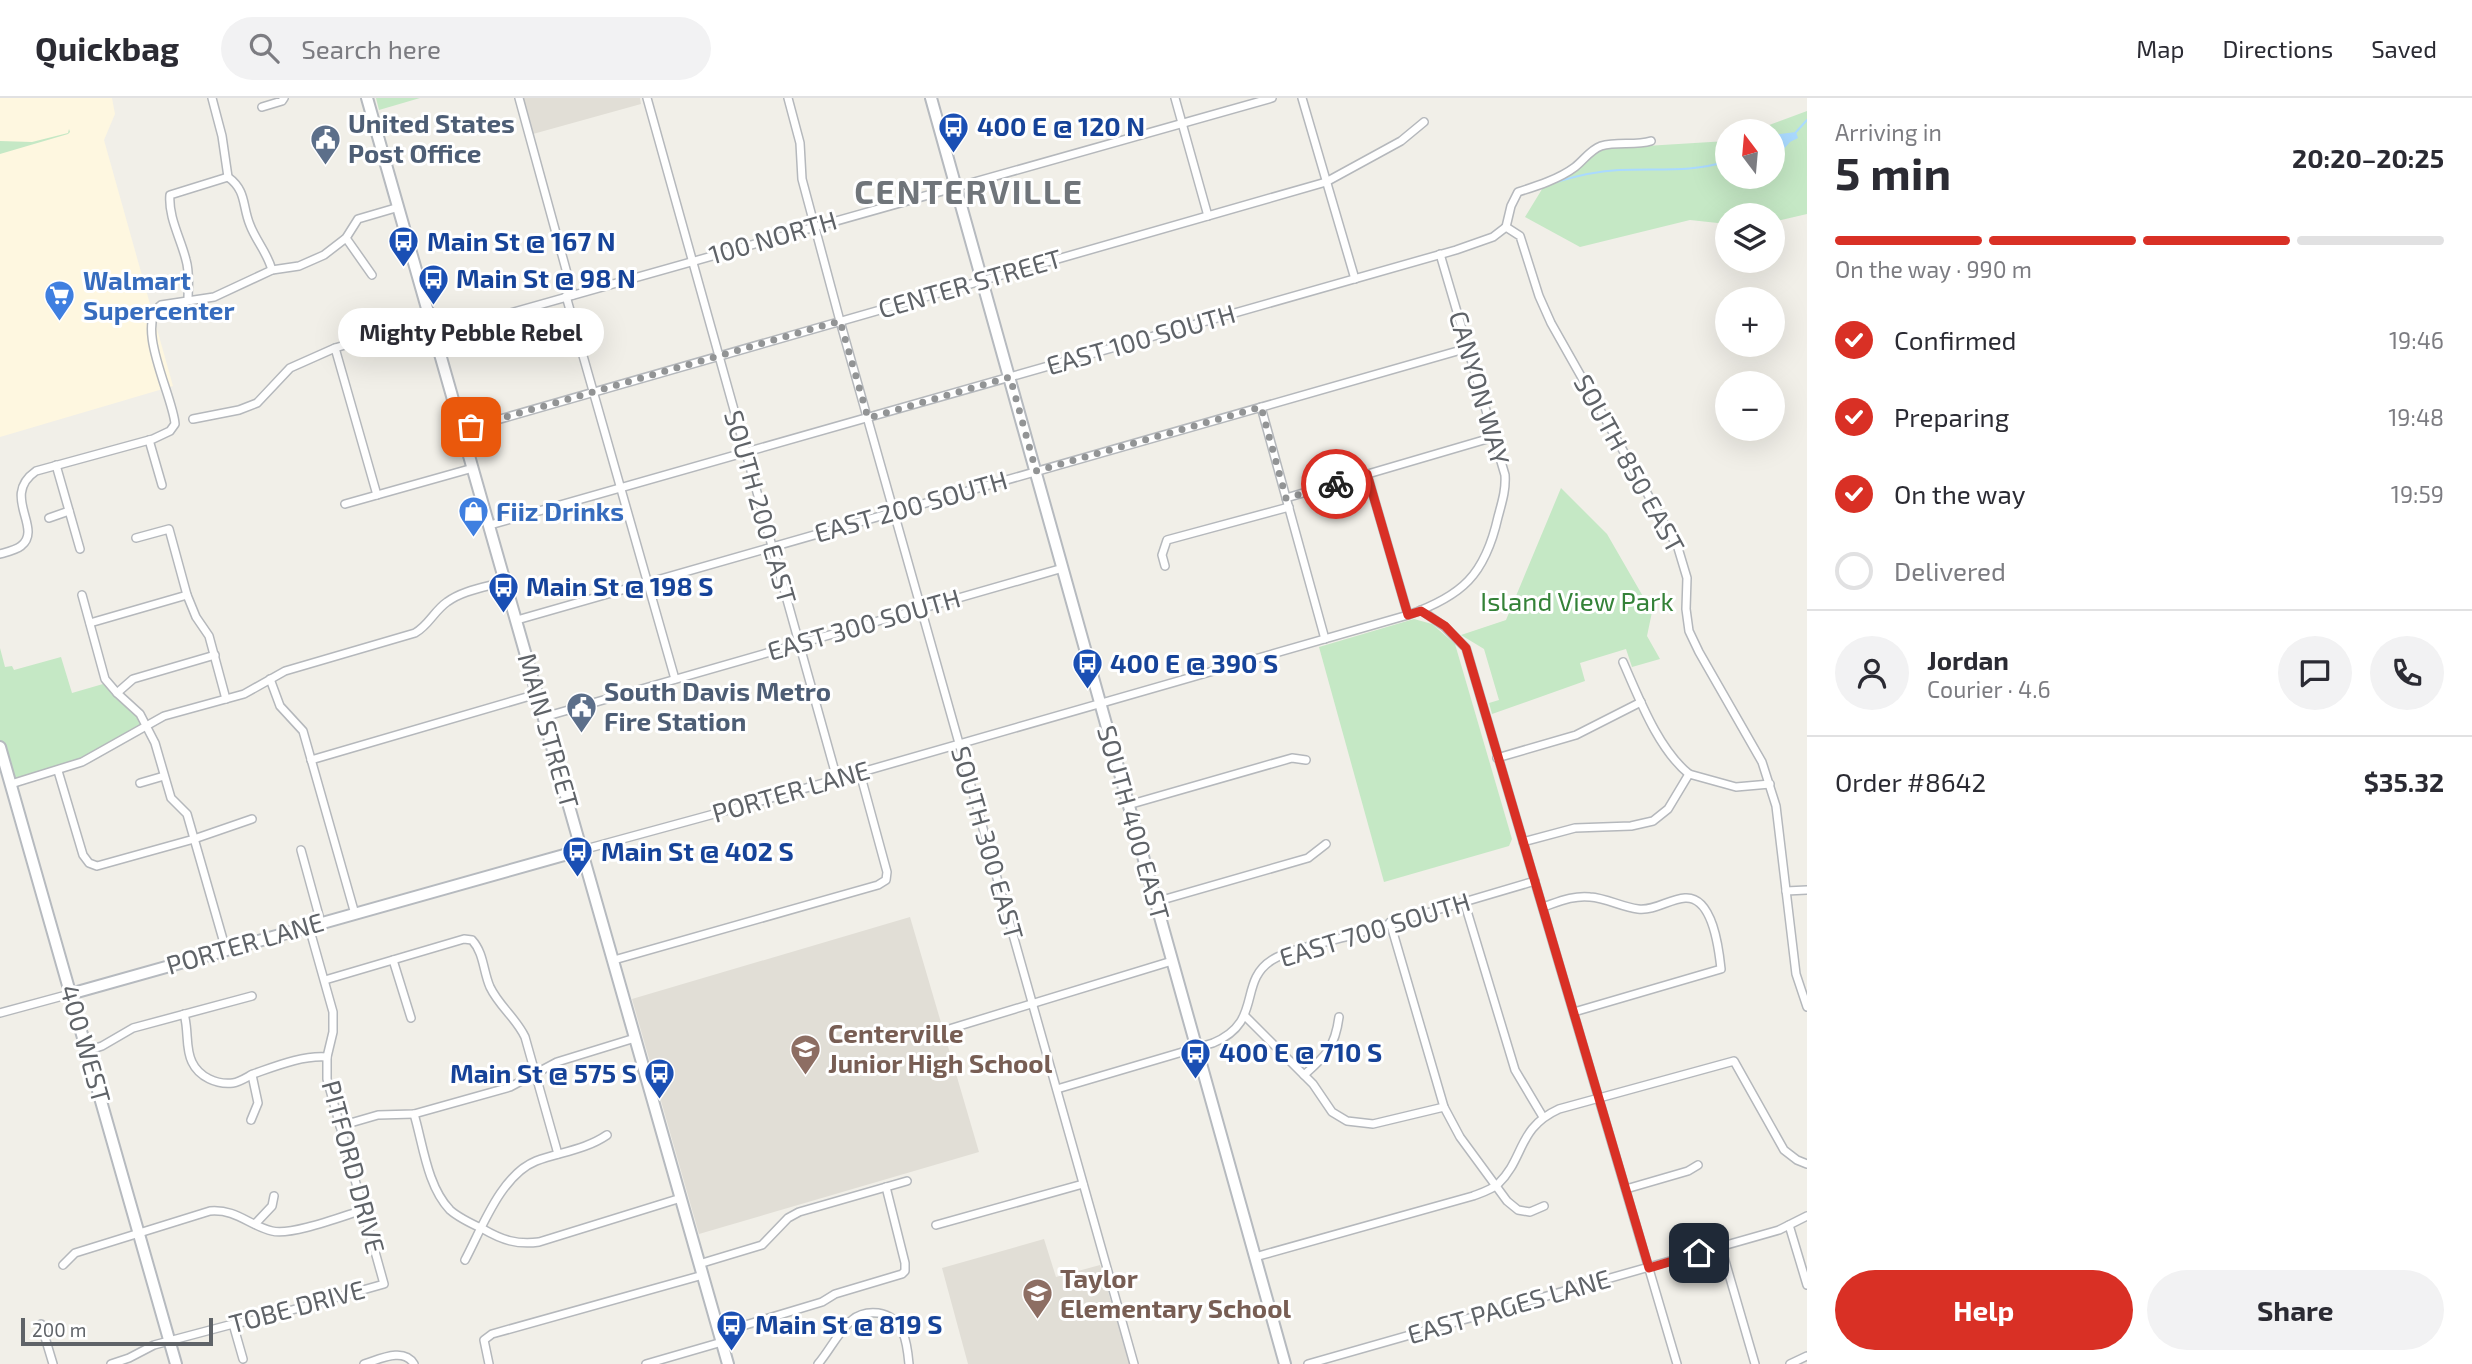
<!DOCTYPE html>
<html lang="en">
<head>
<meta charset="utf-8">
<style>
  body { margin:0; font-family:"Exo 2",sans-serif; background:#f2f2f3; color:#2b2b33; height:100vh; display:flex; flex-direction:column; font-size:26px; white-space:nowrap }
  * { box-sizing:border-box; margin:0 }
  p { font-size:23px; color:#7c7c81 }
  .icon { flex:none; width:38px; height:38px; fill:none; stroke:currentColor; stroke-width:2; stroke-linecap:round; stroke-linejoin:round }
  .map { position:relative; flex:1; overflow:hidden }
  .side { display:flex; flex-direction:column; background:#fff; width:665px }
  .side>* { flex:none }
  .needle { width:46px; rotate:344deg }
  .fabs { position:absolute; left:1715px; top:21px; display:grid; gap:14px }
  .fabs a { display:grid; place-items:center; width:70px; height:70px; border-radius:50%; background:#fff; box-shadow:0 7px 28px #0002; font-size:35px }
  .scale { position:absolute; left:21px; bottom:18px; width:192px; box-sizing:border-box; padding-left:7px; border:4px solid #5f6368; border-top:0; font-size:19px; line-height:24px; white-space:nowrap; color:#5f6368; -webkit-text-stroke:5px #fff; paint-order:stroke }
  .pin { position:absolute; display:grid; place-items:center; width:60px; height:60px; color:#fff; margin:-30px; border-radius:14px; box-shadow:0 4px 10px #0006 }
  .courier { position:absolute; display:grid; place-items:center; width:70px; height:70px; margin:-35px; border:5px solid #d93025; border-radius:50%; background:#fff; color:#222; box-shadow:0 2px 9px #0007 }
  .bubble { position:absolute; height:49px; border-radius:24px; background:#fff; box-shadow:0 7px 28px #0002; font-size:23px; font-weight:700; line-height:49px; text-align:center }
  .overview em { font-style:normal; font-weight:700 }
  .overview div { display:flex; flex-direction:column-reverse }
  .overview { display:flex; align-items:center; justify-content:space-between; height:119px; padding:0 28px }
  h1 { font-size:46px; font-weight:700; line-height:52px }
  .bar { display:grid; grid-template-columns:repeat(4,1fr); gap:10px 7px; align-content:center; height:84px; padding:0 28px }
  .bar i { height:9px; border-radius:5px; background:#e1e1e2 }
  .bar .current { background:#d93025 }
  .bar p { grid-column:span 4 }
  .line { display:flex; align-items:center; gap:18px; padding:0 28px; border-top:2px solid #e1e1e2 }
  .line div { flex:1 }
  .round { display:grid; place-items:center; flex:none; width:74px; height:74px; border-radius:37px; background:#f2f2f3 }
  ol { padding:0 28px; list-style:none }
  li { display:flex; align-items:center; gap:21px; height:77px }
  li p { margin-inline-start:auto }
  li .icon { padding:7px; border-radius:50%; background:#d93025; color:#fff; stroke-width:4 }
  li:last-child { color:#7c7c81 }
  li i { width:38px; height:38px; border:4px solid #e1e1e2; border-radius:50% }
  .action { display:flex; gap:14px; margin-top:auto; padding:14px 28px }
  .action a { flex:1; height:80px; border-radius:42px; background:#d93025; color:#fff; font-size:28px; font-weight:700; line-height:80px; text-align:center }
  .action a+a { background:#f2f2f3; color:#2b2b33 }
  header { display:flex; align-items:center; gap:42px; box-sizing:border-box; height:98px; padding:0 35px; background:#fff; border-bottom:2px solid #e1e1e2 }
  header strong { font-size:33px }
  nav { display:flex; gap:38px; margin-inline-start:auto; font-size:24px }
  .search { width:490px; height:63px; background:#f2f2f3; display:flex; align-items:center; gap:18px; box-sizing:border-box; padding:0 24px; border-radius:38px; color:#7c7c81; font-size:26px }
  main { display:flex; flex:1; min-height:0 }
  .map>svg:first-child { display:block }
  .commercial { fill:#fef7e0 }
  .education { fill:#e1ded6 }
  .green { fill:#c5e8c5 }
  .water { fill:#aadaff }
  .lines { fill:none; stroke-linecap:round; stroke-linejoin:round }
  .stream { stroke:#aadaff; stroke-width:2 }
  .street-casing { stroke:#b5b8bc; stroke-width:10 }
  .secondary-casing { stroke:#b6babf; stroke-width:14 }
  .street { stroke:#fff; stroke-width:7 }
  .secondary { stroke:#fff; stroke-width:10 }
  .done { stroke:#929495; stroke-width:7; stroke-dasharray:0 12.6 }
  .route { stroke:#d93025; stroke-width:9 }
  .labels { text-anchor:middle; stroke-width:6; stroke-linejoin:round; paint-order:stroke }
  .service-label { font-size:26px; font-weight:bold; fill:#4e5e75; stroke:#fff; text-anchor:start }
  .transit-label { font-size:26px; font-weight:bold; fill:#164399; stroke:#fff; text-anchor:start }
  .street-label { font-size:26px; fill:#5f6368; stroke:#fff }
  .shop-label { font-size:26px; font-weight:bold; fill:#366cbe; stroke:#fff; text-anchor:start }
  .park-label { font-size:26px; fill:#348238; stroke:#fff }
  .education-label { font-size:26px; font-weight:bold; fill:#785e54; stroke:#fff; text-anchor:start }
  .district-label { font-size:33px; font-weight:bold; letter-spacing:2px; fill:#70757a; stroke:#fff }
</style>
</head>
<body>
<header>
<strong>Quickbag</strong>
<div class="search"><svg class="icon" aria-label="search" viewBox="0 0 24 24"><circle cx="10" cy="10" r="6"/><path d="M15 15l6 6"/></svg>Search here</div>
<nav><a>Map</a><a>Directions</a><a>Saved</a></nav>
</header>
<main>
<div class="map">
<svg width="1807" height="1266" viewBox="0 0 1807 1266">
  <rect width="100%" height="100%" fill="#f1efe8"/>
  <polygon class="commercial" points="0,0 112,0 115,16 104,42 173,288 0,339"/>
  <g class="education">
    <polygon points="523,0 640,0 641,6 533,36"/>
    <polygon points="910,819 979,1054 699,1136 632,901"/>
    <polygon points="1044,1141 1056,1179 1100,1167 1130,1266 968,1266 942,1170"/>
  </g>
  <g class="green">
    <polygon points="376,0 420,0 379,12"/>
    <polygon points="1807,13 1807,116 1773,124 1773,117 1727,117 1727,126 1690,122 1580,149 1525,119 1547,83 1597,51 1727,43 1727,79 1773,79 1773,33 1753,33"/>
    <polygon points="69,31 70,34 68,36 0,56 0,43 32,44 68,35"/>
    <polygon points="1561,390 1607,436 1652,514 1647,538 1660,561 1632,569 1626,551 1580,565 1585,583 1492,616 1489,605 1499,602 1484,551 1461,537 1506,522"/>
    <polygon points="1414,521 1432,526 1455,546 1512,741 1509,748 1384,784 1319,549"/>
    <polygon points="0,550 5,569 12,568 14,572 61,559 72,595 103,586 145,627 89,660 11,686 0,649"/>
  </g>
  <polygon class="water" points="1796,34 1798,40 1790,44 1773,64 1773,37"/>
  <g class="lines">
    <g class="stream">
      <polyline points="1796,34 1807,22"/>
      <path d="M1556 84C1576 78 1598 73 1619 72 1656 70 1692 75 1727 63"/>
    </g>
    <defs>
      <g id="street">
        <path d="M212 0 222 38 228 79C247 93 242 108 250 127 256 143 267 154 272 172"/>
        <polyline points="519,0 573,197"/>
        <polyline points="647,0 837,681"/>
        <polyline points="788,0 800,45 802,81 840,223 1134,1266"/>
        <polyline points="1175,0 1208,118"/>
        <polyline points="1302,0 1355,181"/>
        <polyline points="262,9 282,3 284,0"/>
        <polyline points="1506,129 1520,138 1539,198 1551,225 1678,450 1687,480 1686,511 1689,533 1699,554 1762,664 1776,708 1796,876 1807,909"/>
        <path d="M1506 129 1511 108 1518 94C1537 88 1559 81 1575 69 1584 62 1590 52 1601 48 1617 43 1635 48 1651 43"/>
        <polyline points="346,140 372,177"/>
        <polyline points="566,198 675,581"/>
        <path d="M188 202C188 189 190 175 186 162 181 141 168 119 170 97L228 79"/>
        <polyline points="436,236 1272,0"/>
        <polyline points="335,250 377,397"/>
        <polyline points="1261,309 1325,541"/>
        <polyline points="193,321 239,312 257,305 290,270 335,250 432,221"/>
        <polyline points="462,332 1326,84 1401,43 1424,24"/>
        <polyline points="149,342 162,387"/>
        <polyline points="56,367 80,451"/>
        <polyline points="1367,376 1408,517"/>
        <polyline points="1286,400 1494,339"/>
        <polyline points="345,406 473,370"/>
        <polyline points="49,420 69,413"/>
        <polyline points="490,427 1456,152 1493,139 1506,129"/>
        <polyline points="136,440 169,431 187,497 196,519 209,538 226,601"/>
        <path d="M0 456C7 454 16 452 21 448 44 430 0 398 36 373L153 341 170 333 175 326C173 298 134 227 161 207L214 199 272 172 299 168 324 157 346 140 358 121 399 109"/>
        <polyline points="1165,468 1162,457 1167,442 1289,409"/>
        <polyline points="82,497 105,581 117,595 140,616 155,645 171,700 187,716 226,852"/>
        <polyline points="1421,512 1445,529 1466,550 1677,1266"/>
        <polyline points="517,522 1468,250"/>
        <polyline points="90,525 187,497"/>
        <path d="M1623 564C1639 600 1658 651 1689 676"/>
        <polyline points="270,581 280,608 303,633 355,816"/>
        <polyline points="117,595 133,581 215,557"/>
        <polyline points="544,619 1063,470"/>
        <polyline points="1497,660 1576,637 1641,604"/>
        <polyline points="311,662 537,596"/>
        <polyline points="58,673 83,757 89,765 97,768 194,741 252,721"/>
        <polyline points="140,685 164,678"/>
        <path d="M11 686 82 664 164 618 244 596 285 573 415 535C429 527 434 513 447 504 463 492 487 489 506 483"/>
        <polyline points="1128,707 1292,660 1306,662"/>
        <polyline points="1523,744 1575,730 1631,728 1653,723 1668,711 1689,676 1736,689 1770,686"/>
        <polyline points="301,752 321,825"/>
        <path d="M582 752 747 707 1408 517C1462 498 1485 477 1498 419 1502 404 1506 392 1505 377L1440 156"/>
        <polyline points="1786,793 1807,792"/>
        <polyline points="1464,803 1515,972 1543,1019"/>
        <polyline points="1155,804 1308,760 1326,746"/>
        <path d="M1543 809C1558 804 1574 797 1590 799 1606 800 1622 809 1638 811 1655 813 1669 801 1685 800 1713 798 1719 852 1721 871L1574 914"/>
        <polyline points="1390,824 1444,1009 1460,1039 1507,1103 1518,1112 1530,1114 1544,1108"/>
        <polyline points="393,862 411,920"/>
        <polyline points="614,862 878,787 886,782 887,774 860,675"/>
        <path d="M325 882 464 841 472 842C484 855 483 873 490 889 499 908 516 920 525 939L558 1056"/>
        <polyline points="0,915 70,896"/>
        <path d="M184 916C189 933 185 950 192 964 199 979 217 987 233 985 240 984 247 979 253 976 276 968 303 957 327 959"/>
        <polyline points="1245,918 1313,986 1332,1014 1347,1023 1373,1026 1444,1009"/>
        <polyline points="946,932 1172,863"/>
        <polyline points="87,953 102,948 133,930 252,898"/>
        <path d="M1304 977C1326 958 1335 949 1339 919"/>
        <path d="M1057 991 1213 945C1264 924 1237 884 1272 862 1289 851 1328 844 1349 838 1411 820 1473 801 1535 783"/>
        <path d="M414 1016C423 1046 427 1088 450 1112 459 1120 472 1126 483 1131 502 1142 517 1147 539 1144L681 1100"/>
        <polyline points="251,1022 258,1005 252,977"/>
        <polyline points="340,1028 378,1017 414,1016 510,989 557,964 635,940"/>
        <polyline points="1626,1091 1688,1073 1698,1067"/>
        <polyline points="255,1126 272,1108 274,1098"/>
        <polyline points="936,1127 1083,1086"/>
        <polyline points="1789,1127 1807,1187"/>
        <polyline points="1721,1149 1755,1266"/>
        <path d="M1255 1159 1473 1098C1481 1095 1491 1092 1498 1086 1525 1060 1517 1030 1559 1011L1734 963 1784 1052 1797 1062 1807 1066"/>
        <path d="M465 1162C482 1130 501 1077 536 1063 560 1054 585 1052 607 1037"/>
        <polyline points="699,1166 762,1147 788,1120 799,1114 907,1083"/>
        <path d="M63 1167 75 1155 210 1113C237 1111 248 1127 272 1133 291 1138 343 1118 363 1112"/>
        <polyline points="41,1226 53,1266"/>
        <polyline points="233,1226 243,1261"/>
        <polyline points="719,1235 822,1204 835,1196 902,1176 905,1173 905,1165 886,1089"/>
        <polyline points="111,1266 129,1260 154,1247 233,1226 260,1221 384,1186 327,981 327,959 333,934 333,914 309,829"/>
        <path d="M364 1266C380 1261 404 1249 414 1266"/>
        <polyline points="489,1266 484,1242 492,1236 703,1177"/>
        <polyline points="646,1266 722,1244"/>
        <path d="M818 1266C830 1252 838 1234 852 1222 859 1216 869 1214 878 1215 904 1219 907 1244 909 1266"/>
        <polyline points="1308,1266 1779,1132 1807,1118"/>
        <polyline points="1790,1266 1807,1258"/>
      </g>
      <g id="secondary">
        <polyline points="367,0 728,1266"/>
        <polyline points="931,0 1285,1266"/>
        <polyline points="0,649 176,1266"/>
        <polyline points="70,896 582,752"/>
      </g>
    </defs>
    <use href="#street" class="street-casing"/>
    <use href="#secondary" class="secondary-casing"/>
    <use href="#street" class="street"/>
    <use href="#secondary" class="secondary"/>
  </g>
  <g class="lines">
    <polyline class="done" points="471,329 840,223 868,320 1010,279 1036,373 1261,309 1286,400 1336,386"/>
    <polyline class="route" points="1336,386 1367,376 1408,517 1421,513 1445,528 1466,550 1649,1170 1699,1155"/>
  </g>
  <defs>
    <symbol id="bus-pin" viewBox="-11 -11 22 30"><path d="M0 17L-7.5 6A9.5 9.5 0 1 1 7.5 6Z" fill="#1a4fb4" stroke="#fff"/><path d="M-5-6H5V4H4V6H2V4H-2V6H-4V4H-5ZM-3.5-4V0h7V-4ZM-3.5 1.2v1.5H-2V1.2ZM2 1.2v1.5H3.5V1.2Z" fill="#fff"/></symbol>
    <symbol id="civic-pin" viewBox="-11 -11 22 30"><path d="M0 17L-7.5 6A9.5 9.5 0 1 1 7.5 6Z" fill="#5c6f8a" stroke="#fff"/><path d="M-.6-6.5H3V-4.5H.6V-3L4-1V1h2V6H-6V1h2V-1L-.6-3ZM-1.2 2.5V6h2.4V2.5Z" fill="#fff"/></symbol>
    <symbol id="supermarket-pin" viewBox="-11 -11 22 30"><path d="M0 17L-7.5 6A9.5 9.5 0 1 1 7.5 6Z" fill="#3f7fe0" stroke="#fff"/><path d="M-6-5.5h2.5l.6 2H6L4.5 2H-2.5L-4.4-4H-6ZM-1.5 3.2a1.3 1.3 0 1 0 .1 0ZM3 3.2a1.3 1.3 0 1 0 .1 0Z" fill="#fff"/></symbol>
    <symbol id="shop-pin" viewBox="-11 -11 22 30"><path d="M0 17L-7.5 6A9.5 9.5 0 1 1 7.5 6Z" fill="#3f7fe0" stroke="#fff"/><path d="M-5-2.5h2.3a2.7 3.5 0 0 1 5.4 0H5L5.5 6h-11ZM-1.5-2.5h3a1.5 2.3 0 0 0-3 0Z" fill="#fff"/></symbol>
    <symbol id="school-pin" viewBox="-11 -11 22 30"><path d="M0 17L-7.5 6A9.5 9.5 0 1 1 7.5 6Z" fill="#8d6e63" stroke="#fff"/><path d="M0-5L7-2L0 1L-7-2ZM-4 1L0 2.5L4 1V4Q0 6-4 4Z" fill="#fff"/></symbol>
  </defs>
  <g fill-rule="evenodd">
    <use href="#bus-pin" x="936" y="12" width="35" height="47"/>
    <use href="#civic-pin" x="308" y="24" width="35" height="47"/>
    <use href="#bus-pin" x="386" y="126" width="35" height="47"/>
    <use href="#bus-pin" x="416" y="164" width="35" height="47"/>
    <use href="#supermarket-pin" x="42" y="180" width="35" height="47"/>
    <use href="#shop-pin" x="456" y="396" width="35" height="47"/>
    <use href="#bus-pin" x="486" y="472" width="35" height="47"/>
    <use href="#bus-pin" x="1070" y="548" width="35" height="47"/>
    <use href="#civic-pin" x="564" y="592" width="35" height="47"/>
    <use href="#bus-pin" x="560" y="736" width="35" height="47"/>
    <use href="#school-pin" x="788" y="934" width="35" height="47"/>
    <use href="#bus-pin" x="1178" y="938" width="35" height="47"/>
    <use href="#bus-pin" x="642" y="958" width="35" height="47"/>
    <use href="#school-pin" x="1020" y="1178" width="35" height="47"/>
    <use href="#bus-pin" x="714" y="1210" width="35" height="47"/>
  </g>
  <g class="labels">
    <g class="service-label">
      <text x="348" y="35">United States<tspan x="348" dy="30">Post Office</tspan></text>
      <text x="604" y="603">South Davis Metro<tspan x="604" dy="30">Fire Station</tspan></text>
    </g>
    <g class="transit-label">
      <text x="977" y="38">400 E @ 120 N</text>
      <text x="427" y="153">Main St @ 167 N</text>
      <text x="456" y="190">Main St @ 98 N</text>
      <text x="526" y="498">Main St @ 198 S</text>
      <text x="1110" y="575">400 E @ 390 S</text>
      <text x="601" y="763">Main St @ 402 S</text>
      <text x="1219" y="964">400 E @ 710 S</text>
      <text x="637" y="985" text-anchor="end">Main St @ 575 S</text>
      <text x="755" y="1236">Main St @ 819 S</text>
    </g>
    <g class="street-label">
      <text transform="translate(773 140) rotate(-16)" y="9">100 NORTH</text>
      <text transform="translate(970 186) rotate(-16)" y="9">CENTER STREET</text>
      <text transform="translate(1141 242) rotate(-16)" y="9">EAST 100 SOUTH</text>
      <text transform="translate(1479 290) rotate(74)" y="9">CANYON WAY</text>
      <text transform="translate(1629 366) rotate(61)" y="9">SOUTH 850 EAST</text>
      <text transform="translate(760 409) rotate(74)" y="9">SOUTH 200 EAST</text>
      <text transform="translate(911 409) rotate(-16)" y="9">EAST 200 SOUTH</text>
      <text transform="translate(864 527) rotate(-16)" y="9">EAST 300 SOUTH</text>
      <text transform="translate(548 633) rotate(74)" y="9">MAIN STREET</text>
      <text transform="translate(791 694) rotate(-16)" y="9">PORTER LANE</text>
      <text transform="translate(1133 725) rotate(74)" y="9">SOUTH 400 EAST</text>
      <text transform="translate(987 745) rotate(74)" y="9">SOUTH 300 EAST</text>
      <text transform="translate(1375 832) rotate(-17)" y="9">EAST 700 SOUTH</text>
      <text transform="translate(245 846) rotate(-16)" y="9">PORTER LANE</text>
      <text transform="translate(85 946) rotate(74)" y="9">400 WEST</text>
      <text transform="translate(353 1069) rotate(75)" y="9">PITFORD DRIVE</text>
      <text transform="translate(297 1209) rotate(-15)" y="9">TOBE DRIVE</text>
      <text transform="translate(1509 1209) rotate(-16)" y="9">EAST PAGES LANE</text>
    </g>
    <g class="shop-label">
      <text x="83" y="192">Walmart<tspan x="83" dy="30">Supercenter</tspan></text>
      <text x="496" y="423">Fiiz Drinks</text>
    </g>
    <g class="park-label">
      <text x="1577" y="513">Island View Park</text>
    </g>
    <g class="education-label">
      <text x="828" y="945">Centerville<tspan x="828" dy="30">Junior High School</tspan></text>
      <text x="1060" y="1190">Taylor<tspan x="1060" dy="30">Elementary School</tspan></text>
    </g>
    <g class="district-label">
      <text x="969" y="106">CENTERVILLE</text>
    </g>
  </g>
</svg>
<div class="fabs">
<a><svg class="needle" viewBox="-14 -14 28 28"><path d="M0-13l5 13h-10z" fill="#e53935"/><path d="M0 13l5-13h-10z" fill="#7c7c81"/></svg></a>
<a><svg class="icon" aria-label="layers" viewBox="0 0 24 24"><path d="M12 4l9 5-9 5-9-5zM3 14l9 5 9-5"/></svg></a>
<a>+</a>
<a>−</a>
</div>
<div class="scale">200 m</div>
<div class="pin" style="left:471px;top:329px;background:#ea580c"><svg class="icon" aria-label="bag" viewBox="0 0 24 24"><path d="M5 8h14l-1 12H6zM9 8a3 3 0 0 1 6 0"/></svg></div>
<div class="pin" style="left:1699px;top:1155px;background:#1f2937"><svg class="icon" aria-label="home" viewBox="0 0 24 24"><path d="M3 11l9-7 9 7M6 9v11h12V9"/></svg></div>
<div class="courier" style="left:1336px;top:386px"><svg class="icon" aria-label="bike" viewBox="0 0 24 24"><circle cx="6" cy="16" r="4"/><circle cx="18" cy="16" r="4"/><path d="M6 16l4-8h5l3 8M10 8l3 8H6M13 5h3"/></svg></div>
<div class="bubble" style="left:338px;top:210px;width:266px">Mighty Pebble Rebel</div>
</div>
<section class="side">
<div class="overview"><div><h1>5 min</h1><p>Arriving in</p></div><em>20:20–20:25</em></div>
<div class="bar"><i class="current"></i><i class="current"></i><i class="current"></i><i></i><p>On the way · 990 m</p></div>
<ol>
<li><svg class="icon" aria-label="check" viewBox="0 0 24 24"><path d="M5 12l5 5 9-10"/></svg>Confirmed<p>19:46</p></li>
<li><svg class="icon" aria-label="check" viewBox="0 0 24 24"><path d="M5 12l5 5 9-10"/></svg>Preparing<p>19:48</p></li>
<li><svg class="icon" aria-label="check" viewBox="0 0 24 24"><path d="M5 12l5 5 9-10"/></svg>On the way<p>19:59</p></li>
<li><i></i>Delivered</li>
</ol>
<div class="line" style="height:126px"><a class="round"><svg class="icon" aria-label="person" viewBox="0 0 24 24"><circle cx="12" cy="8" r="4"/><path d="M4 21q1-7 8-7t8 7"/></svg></a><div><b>Jordan</b><p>Courier · 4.6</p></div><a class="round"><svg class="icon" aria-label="chat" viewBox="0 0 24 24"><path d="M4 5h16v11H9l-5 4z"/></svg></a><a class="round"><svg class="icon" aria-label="phone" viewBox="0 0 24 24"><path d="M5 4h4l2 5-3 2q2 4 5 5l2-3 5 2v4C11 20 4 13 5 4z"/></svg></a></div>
<div class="line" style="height:91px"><div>Order #8642</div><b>$35.32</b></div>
<div class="action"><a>Help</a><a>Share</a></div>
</section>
</main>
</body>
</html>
